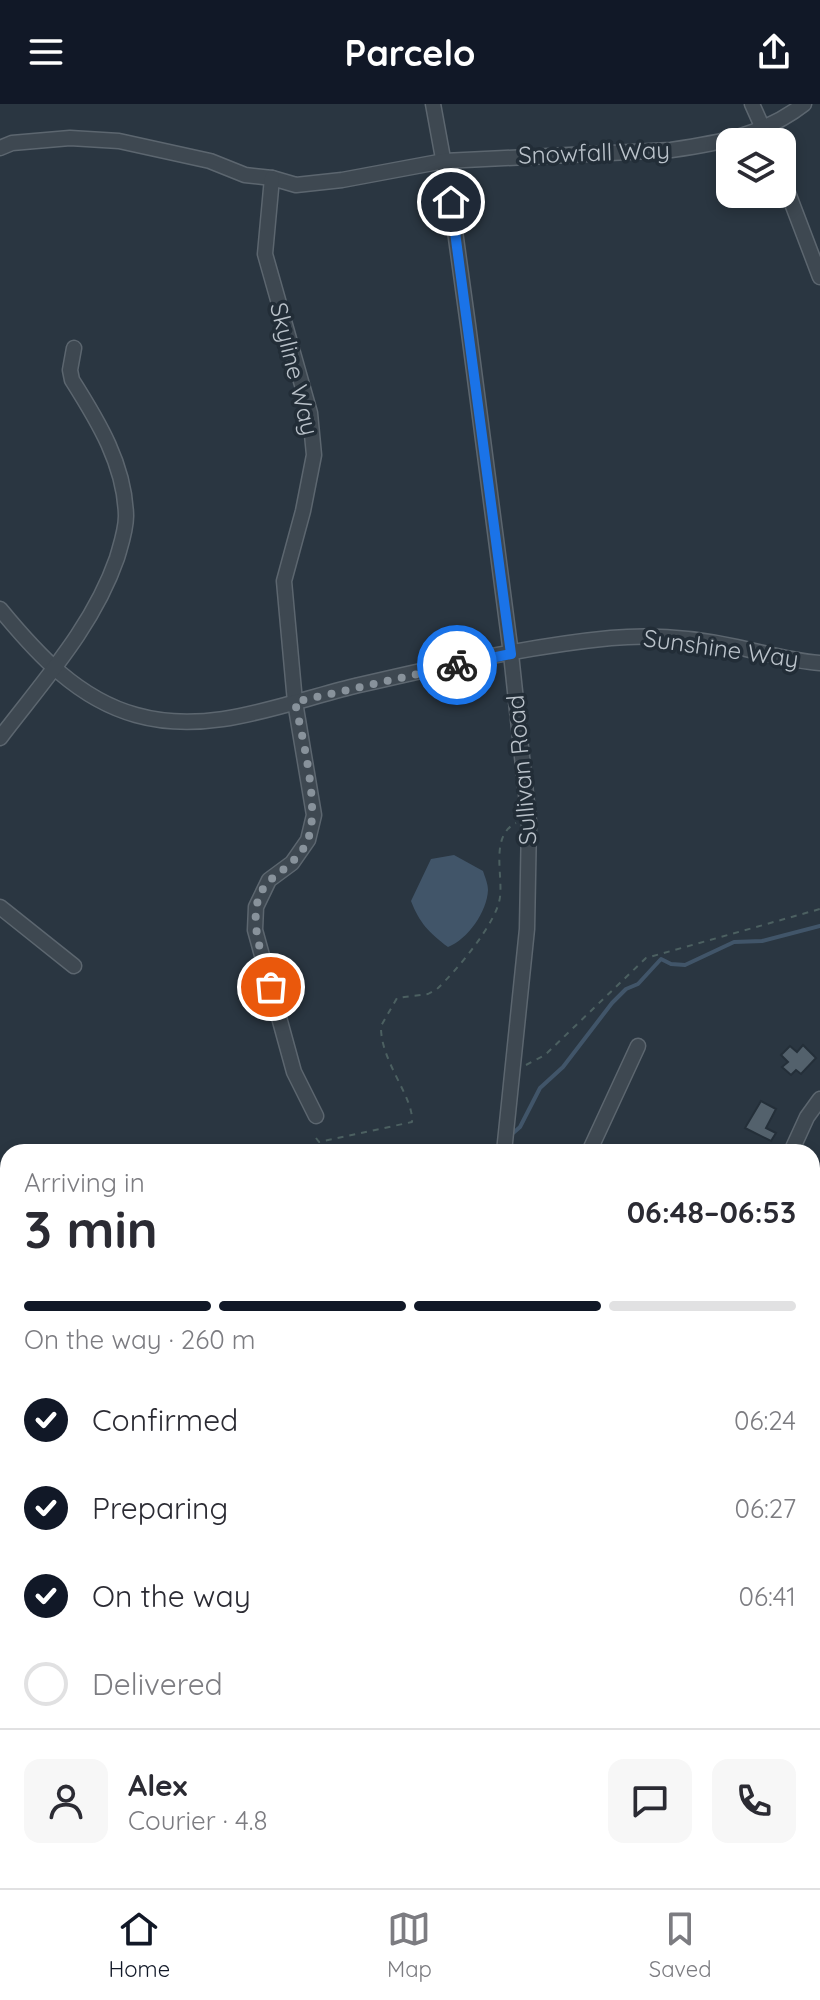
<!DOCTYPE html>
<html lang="en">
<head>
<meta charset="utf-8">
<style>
  body { margin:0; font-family:Quicksand,sans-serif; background:#f7f7f7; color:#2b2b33; height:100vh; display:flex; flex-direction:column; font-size:30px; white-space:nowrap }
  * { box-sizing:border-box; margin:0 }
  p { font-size:26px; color:#7c7c81 }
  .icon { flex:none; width:44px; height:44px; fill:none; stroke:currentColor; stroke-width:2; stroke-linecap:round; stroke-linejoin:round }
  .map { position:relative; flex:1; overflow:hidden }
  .panel { position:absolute; left:0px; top:1040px; width:820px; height:744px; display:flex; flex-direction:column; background:#fff; border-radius:24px 24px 0 0; box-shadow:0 4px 12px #0003 }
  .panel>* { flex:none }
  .tools { position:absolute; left:716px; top:24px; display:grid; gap:16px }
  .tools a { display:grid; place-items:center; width:80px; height:80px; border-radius:16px; background:#fff; box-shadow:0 4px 12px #0003; font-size:40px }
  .pin { position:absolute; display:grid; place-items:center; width:68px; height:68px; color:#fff; margin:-34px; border:4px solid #fff; border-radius:50%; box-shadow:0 2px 8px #0007 }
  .courier { position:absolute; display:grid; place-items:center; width:80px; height:80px; margin:-40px; border:6px solid #1a73e8; border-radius:50%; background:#fff; color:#222; box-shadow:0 2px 10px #0007 }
  .headline em { font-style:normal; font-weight:800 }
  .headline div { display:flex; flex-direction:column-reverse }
  .headline { display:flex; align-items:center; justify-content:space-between; height:136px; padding:0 24px }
  h1 { font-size:52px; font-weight:800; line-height:60px }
  .bar { display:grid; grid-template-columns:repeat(4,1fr); gap:12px 8px; align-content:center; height:96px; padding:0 24px }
  .bar i { height:10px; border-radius:6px; background:#e1e1e2 }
  .bar .on { background:#111827 }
  .bar p { grid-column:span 4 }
  .line { display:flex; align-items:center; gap:20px; padding:0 24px; border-top:2px solid #e1e1e2 }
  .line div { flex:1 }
  .round { display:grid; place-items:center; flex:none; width:84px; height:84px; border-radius:16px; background:#f7f7f7 }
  ol { padding:0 24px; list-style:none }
  li { display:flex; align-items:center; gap:24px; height:88px }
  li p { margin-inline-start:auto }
  li .icon { padding:8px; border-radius:50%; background:#111827; color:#fff; stroke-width:4 }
  li:last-child { color:#7c7c81 }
  li i { width:44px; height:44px; border:4px solid #e1e1e2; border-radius:50% }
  header { display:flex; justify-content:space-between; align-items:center; height:104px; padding:0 24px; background:#111827; color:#fff; font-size:36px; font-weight:800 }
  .menu { display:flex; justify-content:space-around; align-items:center; height:112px; border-top:2px solid #e1e1e2; background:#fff; font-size:22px; color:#7c7c81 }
  .menu a { display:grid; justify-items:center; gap:4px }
  .menu .on { color:#111827 }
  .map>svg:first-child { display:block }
  .green { fill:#2d4443 }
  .water { fill:#415569 }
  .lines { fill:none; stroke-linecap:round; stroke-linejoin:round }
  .stream { stroke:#415569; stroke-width:4 }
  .building { fill:#53616c; stroke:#242f39; stroke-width:2 }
  .minor-casing { stroke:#5c666f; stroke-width:17 }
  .path { stroke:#4c6061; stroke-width:2; stroke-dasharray:6 6; stroke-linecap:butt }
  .minor { stroke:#3e4851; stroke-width:14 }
  .done { stroke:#88929b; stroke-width:8; stroke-dasharray:0 14.4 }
  .route { stroke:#1a73e8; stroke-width:10 }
  .labels { text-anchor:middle; stroke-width:7; stroke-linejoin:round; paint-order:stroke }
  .street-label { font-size:24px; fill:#bbc3cb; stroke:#222d37 }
</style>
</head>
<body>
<header><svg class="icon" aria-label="menu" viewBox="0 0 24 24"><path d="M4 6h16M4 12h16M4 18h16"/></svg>Parcelo<svg class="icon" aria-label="share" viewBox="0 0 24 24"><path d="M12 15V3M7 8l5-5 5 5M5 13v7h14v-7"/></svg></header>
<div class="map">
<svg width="820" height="1784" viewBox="0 0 820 1784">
  <rect width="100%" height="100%" fill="#2a3641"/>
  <polygon class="green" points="8,1607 8,1776 377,1776 378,1784 0,1784 0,1622"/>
  <g class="water">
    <path d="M454 751 483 767C485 773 488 780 488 786 487 808 468 835 448 843 429 829 419 818 411 797L431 755Z"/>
    <polygon points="0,1256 8,1259 8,1343 0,1344"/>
    <polygon points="8,1646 8,1776 51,1776 53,1784 0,1784 0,1654"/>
  </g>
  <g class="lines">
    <g class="stream">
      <polyline points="512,1030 520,1023 540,984 563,963 612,899 626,885 638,880 661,855 671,860 685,861 734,838 762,837 820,822"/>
      <polyline points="491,1048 493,1045"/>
      <polyline points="0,1484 8,1478"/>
    </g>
  </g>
  <g class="building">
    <polygon points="803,941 816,954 801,970 796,966 791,971 782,963 788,958 781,951 790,942 797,948"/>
    <polygon points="761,997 776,1005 766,1024 776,1029 771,1037 745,1024"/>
  </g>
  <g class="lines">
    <defs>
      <g id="minor">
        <polyline points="433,0 451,98 468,221 511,550 529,718 527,825 504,1048"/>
        <polyline points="752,0 769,38"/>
        <path d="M0 44 12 39 70 34 119 37 210 57 245 71 272 74 296 81 342 76 444 57 671 46C720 39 764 31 804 0"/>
        <polyline points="782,73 820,173"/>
        <polyline points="272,74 265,150 310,309 314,351 303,407 284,477 295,598 314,711 308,736 292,759 269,776 256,803 255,826 294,968 316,1012"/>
        <path d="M0 505C37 550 78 595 136 611 210 632 284 599 355 582 437 563 527 542 611 534 652 530 696 534 737 543 764 549 792 557 820 559"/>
        <path d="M0 634C44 576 93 523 117 454 121 440 126 426 126 412 125 361 98 317 72 276L70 266 74 244"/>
        <polyline points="0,803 74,862"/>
        <polyline points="589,1048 638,942"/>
        <polyline points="791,1048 807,1013 820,995"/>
        <polyline points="118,1776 132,1784"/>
        <polyline points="340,1776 343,1784"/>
        <polyline points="617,1776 621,1784"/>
        <polyline points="315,1784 317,1776"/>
        <polyline points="802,1784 820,1775"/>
      </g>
    </defs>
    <use href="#minor" class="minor-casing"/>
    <g class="path">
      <polyline points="526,961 545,951 646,854 820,805"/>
      <path d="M316 1034 319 1038 412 1018C414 993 380 957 381 922L397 894 428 890 437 885C456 867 497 819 500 793 503 770 490 732 516 719"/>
      <polyline points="0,1238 8,1242"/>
      <polyline points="0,1635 8,1627"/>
      <polyline points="74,1776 76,1784"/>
    </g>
    <use href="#minor" class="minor"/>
  </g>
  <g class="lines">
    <path class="done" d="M271 883C262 850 240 799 274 773 288 762 304 750 309 732 319 699 302 632 295 598L457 561"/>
    <polyline class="route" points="451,98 511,550 457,561"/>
  </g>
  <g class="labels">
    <g class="street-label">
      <text transform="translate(594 49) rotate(-2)" y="8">Snowfall Way</text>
      <text transform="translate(294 265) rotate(76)" y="8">Skyline Way</text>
      <text transform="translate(721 545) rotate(8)" y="8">Sunshine Way</text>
      <text transform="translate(522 666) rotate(-95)" y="8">Sullivan Road</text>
    </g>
  </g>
</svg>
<div class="tools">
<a><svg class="icon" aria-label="layers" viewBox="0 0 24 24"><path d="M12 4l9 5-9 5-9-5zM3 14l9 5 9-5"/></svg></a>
</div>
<div class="pin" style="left:271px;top:883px;background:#ea580c"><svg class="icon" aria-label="bag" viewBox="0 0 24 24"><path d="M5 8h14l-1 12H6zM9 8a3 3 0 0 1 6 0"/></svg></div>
<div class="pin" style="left:451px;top:98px;background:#1f2937"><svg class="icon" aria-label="home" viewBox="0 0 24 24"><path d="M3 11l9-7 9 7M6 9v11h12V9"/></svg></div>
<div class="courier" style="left:457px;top:561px"><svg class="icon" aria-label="bike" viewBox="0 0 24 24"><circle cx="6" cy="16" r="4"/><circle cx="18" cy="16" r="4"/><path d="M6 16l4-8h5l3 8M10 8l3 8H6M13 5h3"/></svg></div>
<section class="panel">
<div class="headline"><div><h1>3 min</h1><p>Arriving in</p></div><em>06:48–06:53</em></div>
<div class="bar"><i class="on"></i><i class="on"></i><i class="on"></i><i></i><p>On the way · 260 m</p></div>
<ol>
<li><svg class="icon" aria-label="check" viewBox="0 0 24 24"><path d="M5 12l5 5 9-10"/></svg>Confirmed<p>06:24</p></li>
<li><svg class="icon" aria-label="check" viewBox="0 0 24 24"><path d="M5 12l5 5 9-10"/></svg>Preparing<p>06:27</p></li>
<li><svg class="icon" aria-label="check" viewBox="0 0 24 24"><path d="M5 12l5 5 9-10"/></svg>On the way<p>06:41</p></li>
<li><i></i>Delivered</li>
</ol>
<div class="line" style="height:144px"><a class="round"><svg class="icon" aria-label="person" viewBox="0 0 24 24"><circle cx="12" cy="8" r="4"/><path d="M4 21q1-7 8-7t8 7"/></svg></a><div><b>Alex</b><p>Courier · 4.8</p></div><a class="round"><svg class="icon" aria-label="chat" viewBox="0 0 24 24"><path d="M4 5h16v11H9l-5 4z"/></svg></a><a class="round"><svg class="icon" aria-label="phone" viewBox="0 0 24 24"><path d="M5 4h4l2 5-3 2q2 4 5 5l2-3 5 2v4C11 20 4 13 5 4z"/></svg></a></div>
</section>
</div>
<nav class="menu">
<a class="on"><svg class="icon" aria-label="home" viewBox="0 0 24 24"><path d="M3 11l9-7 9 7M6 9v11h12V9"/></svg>Home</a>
<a><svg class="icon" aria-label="map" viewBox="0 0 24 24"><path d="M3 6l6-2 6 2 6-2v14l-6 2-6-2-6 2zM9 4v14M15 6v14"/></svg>Map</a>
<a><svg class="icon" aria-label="saved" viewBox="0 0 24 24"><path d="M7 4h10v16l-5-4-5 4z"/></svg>Saved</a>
</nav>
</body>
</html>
